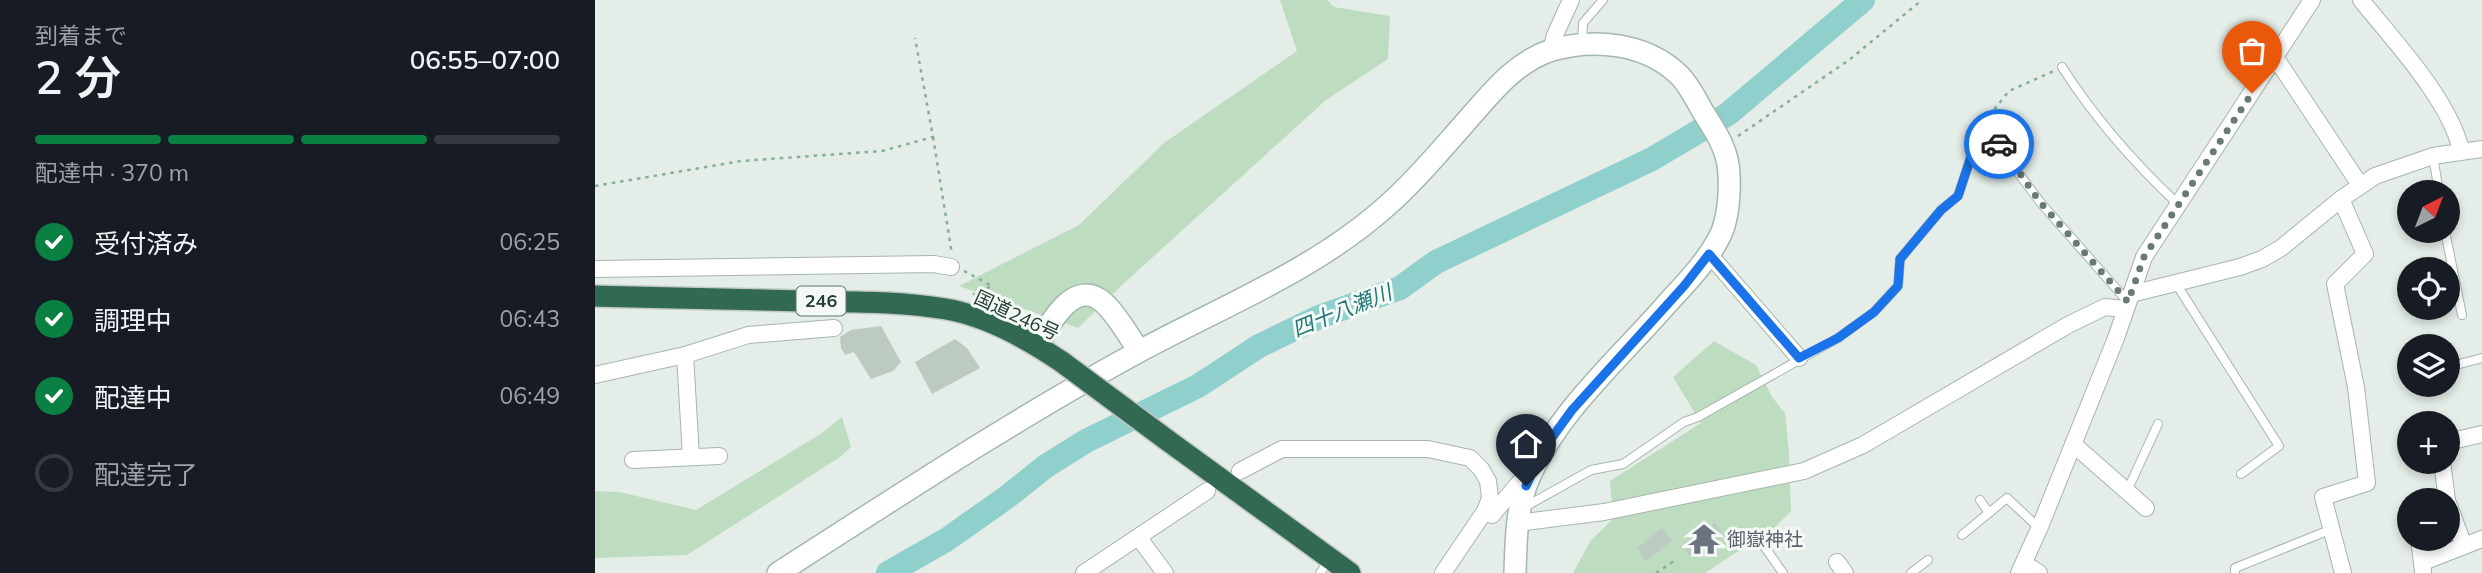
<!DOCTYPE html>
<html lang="ja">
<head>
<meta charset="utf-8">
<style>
  body { margin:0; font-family:Mulish,"Noto Sans JP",sans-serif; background:#20242c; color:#f1f3f6; height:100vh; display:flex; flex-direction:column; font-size:26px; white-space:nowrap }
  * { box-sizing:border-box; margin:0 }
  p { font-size:23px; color:#9ea1a6 }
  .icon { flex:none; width:38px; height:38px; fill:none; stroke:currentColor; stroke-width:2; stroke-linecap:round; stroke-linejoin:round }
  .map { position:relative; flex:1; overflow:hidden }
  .sheet { display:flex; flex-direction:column; background:#171b24; width:595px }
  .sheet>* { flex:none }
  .needle { width:46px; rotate:42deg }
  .fabs { position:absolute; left:1802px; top:180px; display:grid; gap:14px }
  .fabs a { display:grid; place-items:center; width:63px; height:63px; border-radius:50%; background:#171b24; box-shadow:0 4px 10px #0003; font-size:35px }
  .pin { position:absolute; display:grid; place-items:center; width:60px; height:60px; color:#fff; margin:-72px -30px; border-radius:50% 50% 50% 0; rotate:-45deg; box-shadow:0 0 7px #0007 }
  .pin .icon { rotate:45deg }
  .courier { position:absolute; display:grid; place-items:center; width:70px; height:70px; margin:-35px; border:5px solid #1a73e8; border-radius:50%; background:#fff; color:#222; box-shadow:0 2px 9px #0007 }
  .overview em { font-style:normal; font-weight:600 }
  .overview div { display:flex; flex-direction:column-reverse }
  .overview { display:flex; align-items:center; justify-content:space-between; height:119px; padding:0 35px }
  h1 { font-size:46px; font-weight:600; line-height:52px }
  .bar { display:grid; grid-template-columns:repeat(4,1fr); gap:10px 7px; align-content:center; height:84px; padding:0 35px }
  .bar i { height:9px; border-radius:5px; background:#363941 }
  .bar .selected { background:#0b8043 }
  .bar p { grid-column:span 4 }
  ol { padding:0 35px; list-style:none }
  li { display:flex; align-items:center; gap:21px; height:77px }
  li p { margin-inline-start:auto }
  li .icon { padding:7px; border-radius:50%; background:#0b8043; color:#fff; stroke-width:4 }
  li:last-child { color:#9ea1a6 }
  li i { width:38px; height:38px; border:4px solid #363941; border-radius:50% }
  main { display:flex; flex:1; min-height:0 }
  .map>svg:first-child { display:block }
  .green { fill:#beddc0 }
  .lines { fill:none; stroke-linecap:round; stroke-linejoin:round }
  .river { stroke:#8fcfcc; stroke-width:24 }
  .building { fill:#bccac2 }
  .lane-casing { stroke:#a7b5ad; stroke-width:10 }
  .street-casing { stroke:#a7b5ad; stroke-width:18 }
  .secondary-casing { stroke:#a3b8ad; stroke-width:24 }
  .highway-casing { stroke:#c2c9c6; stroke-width:24 }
  .path { stroke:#86af9a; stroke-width:2.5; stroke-dasharray:3.5 5; stroke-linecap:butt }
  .lane { stroke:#fff; stroke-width:8 }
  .street { stroke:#fff; stroke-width:16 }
  .secondary { stroke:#fff; stroke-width:21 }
  .highway { stroke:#316952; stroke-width:21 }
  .highway-bridge-casing { stroke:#c2c9c6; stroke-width:24; stroke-linecap:butt }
  .highway-bridge { stroke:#316952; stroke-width:21 }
  .done { stroke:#677b71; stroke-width:7; stroke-dasharray:0 12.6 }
  .route { stroke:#1a73e8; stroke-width:9 }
  .labels { text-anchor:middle; stroke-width:6; stroke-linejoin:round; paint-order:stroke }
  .shield { fill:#f4f9f6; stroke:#62766d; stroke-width:2 }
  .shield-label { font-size:18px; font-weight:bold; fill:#243e32 }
  .street-label { font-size:19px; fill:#243e32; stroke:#f4f9f6 }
  .worship-label { font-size:19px; fill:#5b616d; stroke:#f4f9f6; text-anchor:start }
  .water-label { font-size:21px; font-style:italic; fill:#217775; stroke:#f4f9f6 }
</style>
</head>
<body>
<main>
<section class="sheet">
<div class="overview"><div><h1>2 分</h1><p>到着まで</p></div><em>06:55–07:00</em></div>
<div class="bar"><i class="selected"></i><i class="selected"></i><i class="selected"></i><i></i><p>配達中 · 370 m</p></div>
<ol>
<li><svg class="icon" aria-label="check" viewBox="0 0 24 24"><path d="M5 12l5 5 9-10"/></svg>受付済み<p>06:25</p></li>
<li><svg class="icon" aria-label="check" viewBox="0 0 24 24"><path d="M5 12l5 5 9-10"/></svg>調理中<p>06:43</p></li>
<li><svg class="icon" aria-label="check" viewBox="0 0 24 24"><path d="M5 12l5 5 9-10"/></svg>配達中<p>06:49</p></li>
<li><i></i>配達完了</li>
</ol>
</section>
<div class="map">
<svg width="1887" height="573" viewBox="0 0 1887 573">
  <rect width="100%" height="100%" fill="#e4ede7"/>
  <g class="green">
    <polygon points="685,0 732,0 739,7 795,16 793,59 731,100 527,285 483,328 364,286 484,225 569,143 702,51"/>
    <polygon points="1119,341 1161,365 1177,397 1190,413 1194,453 1196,511 1180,527 1110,573 978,573 996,540 1018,519 1015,481 1106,423 1078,377"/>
    <polygon points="247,417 256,447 245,457 92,555 0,558 0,491 24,492 101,510 227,433"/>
  </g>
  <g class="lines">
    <polyline class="river" points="293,573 351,540 412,497 451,466 491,441 603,386 664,346 724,317 805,288 841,262 1057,159 1133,114 1268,0"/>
  </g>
  <g class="building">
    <polygon points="286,326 306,362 298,371 276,379 259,352 250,355 246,348 245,337 256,330"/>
    <polygon points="360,339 372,348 385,368 337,394 320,362"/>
    <polygon points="1120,523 1128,536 1099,558 1096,554 1094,555 1087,544"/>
    <polygon points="1067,528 1077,541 1051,561 1042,548"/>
  </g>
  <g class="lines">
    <defs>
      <g id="lane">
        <polyline points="987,43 988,23 1008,0"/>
        <path d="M1467 67C1499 117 1541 165 1584 205"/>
        <polyline points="1387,124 1445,202 1533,302"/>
        <polyline points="1838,156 1844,192"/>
        <polyline points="1850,231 1867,315"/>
        <polyline points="1580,282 1684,446 1646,474"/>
        <polyline points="1853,367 1887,358"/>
        <polyline points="1532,491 1563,424"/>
        <polyline points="1385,500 1394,513"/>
        <polyline points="928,508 996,470 1028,464 1089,422 1103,417 1243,338 1279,312 1303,286 1305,259 1346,210 1363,196 1387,124"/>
        <polyline points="1367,535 1412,498 1444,528"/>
        <polyline points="1169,546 1188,573"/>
        <polyline points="725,573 735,559"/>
        <polyline points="1316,573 1333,560"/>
        <polyline points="1640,573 1640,568 1737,529"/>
      </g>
      <g id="street">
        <path d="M1766 0C1799 41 1854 99 1866 150"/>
        <polyline points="956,50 960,35 976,0"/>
        <polyline points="1680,57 1765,185"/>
        <polyline points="1746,199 1770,254 1740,284 1761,387 1772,483 1728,497 1748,573"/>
        <polyline points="1114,254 1204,358"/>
        <polyline points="0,269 339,264 356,267"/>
        <polyline points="1536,294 1645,267 1667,259 1686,248 1746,199 1780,176 1838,156 1887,149"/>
        <polyline points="90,355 96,457"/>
        <polyline points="0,375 90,355 153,335 239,328"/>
        <polyline points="1853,442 1887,434"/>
        <polyline points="1478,444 1551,508"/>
        <polyline points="38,460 124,456"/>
        <polyline points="1847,462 1852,500"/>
        <polyline points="645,471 687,449 833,449 875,458 886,469 893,481 895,498 890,511 848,573"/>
        <polyline points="1853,503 1869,546"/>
        <polyline points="890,511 897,515 924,483 931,486"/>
        <polyline points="922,523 1009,512 1209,471 1268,445 1473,325 1510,307 1530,309"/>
        <polyline points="544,538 570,573"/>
        <polyline points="1824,539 1828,571"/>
        <polyline points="1242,562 1250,573"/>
        <polyline points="1828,562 1887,539"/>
        <polyline points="1429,563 1444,573"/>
        <polyline points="489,573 612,491"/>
        <polyline points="1424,573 1444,529 1521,338 1549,257 1717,0"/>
      </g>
      <g id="secondary">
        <path d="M444 346C453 324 480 276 509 303 523 316 533 335 544 351"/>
        <path d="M183 573C302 497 421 418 545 351 630 305 723 269 795 203 822 179 845 151 869 124 895 95 919 62 957 50 999 38 1050 43 1083 74 1094 84 1102 102 1110 115 1123 135 1134 153 1134 176 1135 194 1133 218 1126 234 1113 261 1090 284 1070 306 1022 361 960 414 932 483 921 511 921 543 920 573"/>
      </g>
      <g id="highway">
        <path d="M0 296C69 298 138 299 208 301 255 302 304 301 351 309 392 316 433 339 467 362"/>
        <polyline points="572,440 755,573"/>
      </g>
    </defs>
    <use href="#lane" class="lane-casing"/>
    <use href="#street" class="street-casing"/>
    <use href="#secondary" class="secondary-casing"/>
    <use href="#highway" class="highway-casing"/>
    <g class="path">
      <polyline points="1394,116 1414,91 1459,71"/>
      <polyline points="1143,136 1254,60 1327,0"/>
      <polyline points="338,137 357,254"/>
      <polyline points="0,186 146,161 287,151 338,137 320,38"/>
      <polyline points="369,271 397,286 379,294 388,300"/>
      <polyline points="1061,573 1082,559"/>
    </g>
    <use href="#lane" class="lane"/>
    <use href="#street" class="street"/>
    <use href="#secondary" class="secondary"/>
    <use href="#highway" class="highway"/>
    <defs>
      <polyline id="highway-bridge" points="467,362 572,440"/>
    </defs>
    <use href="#highway-bridge" class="highway-bridge-casing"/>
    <use href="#highway-bridge" class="highway-bridge"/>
  </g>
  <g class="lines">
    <polyline class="done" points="1404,144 1445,202 1533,302 1549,257 1657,93"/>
    <polyline class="route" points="931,486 948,450 977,410 1089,286 1114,254 1204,358 1243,338 1279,312 1303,286 1305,259 1346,210 1363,196 1387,124 1404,144"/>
  </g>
  <defs>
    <symbol id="temple-bare" viewBox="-9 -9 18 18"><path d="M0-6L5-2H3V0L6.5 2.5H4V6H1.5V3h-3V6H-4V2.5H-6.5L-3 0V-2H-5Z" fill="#6b7280" stroke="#f4f9f6" stroke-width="2.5" paint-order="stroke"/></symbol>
  </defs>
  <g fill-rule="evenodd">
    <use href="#temple-bare" x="1087" y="517" width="44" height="44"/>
  </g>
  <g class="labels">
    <rect class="shield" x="201.5" y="286.5" width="49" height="29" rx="5"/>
    <g class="shield-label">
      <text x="226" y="307">246</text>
    </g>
    <g class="street-label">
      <text transform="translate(422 315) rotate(25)" y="7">国道246号</text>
    </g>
    <g class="worship-label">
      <text x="1132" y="546">御嶽神社</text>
    </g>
    <g class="water-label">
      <text transform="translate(747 311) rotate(-22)" y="7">四十八瀬川</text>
    </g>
  </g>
</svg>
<div class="fabs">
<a><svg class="needle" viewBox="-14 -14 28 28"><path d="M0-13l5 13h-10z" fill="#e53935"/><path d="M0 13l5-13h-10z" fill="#9ea1a6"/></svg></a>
<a><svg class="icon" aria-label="locate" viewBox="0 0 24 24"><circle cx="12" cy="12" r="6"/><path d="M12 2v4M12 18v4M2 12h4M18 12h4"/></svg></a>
<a><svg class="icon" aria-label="layers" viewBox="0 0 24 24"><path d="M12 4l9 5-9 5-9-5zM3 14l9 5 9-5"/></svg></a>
<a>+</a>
<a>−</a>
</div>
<div class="pin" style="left:1657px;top:93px;background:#ea580c"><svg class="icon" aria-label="bag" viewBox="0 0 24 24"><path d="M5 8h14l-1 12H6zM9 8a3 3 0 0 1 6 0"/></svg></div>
<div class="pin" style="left:931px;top:486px;background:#1f2937"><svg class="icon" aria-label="home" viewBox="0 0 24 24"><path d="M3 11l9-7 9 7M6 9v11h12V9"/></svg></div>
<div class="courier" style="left:1404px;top:144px"><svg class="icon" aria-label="car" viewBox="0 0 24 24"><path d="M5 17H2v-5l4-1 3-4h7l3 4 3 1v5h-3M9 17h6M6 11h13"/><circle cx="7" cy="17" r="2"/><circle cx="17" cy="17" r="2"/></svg></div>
</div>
</main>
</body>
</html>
